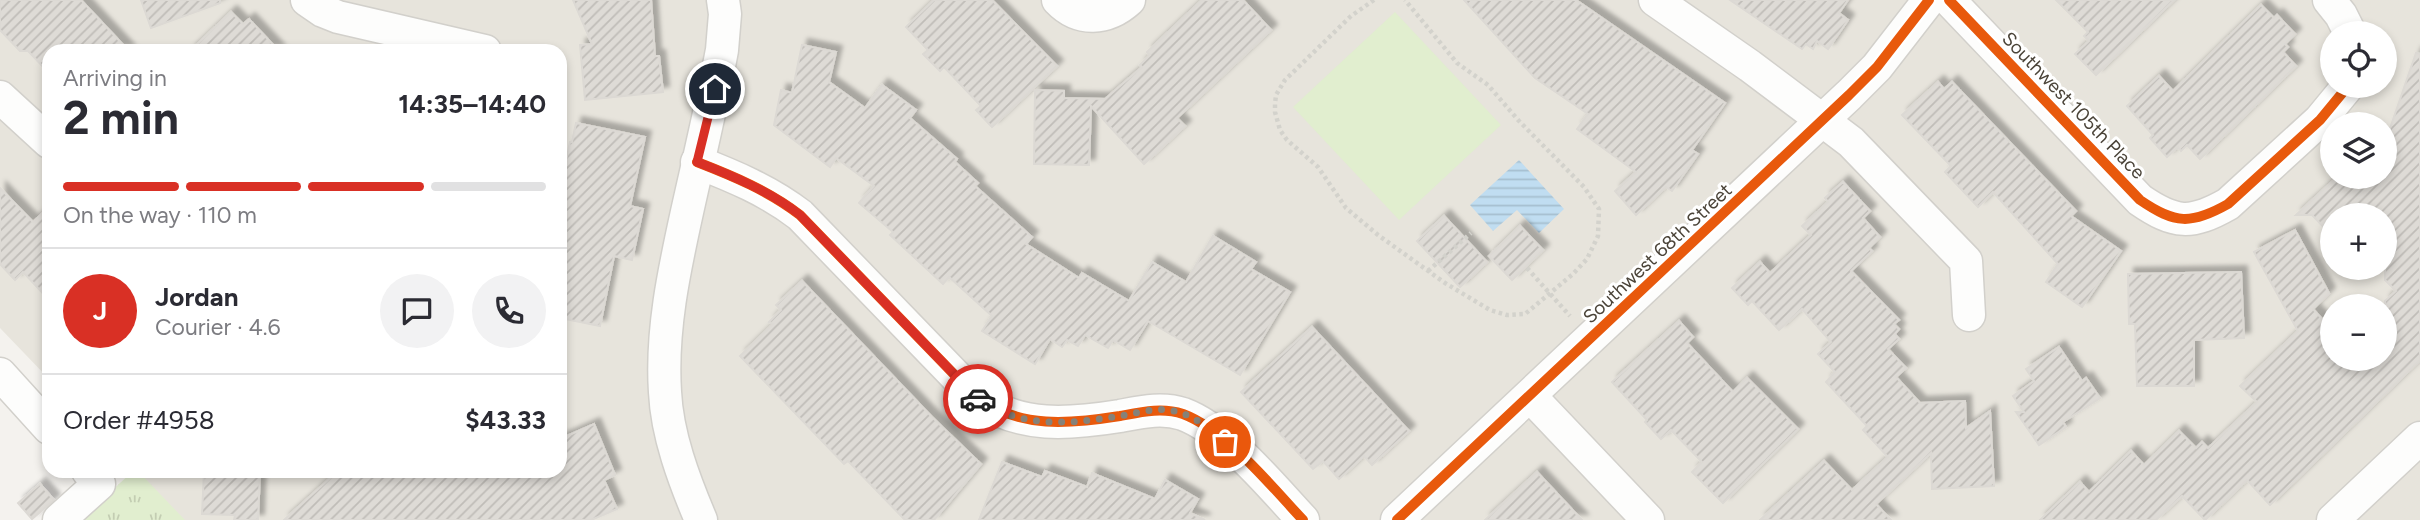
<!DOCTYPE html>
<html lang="en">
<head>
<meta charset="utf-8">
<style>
  body { margin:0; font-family:Figtree,sans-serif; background:#f2f2f3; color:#2b2b33; height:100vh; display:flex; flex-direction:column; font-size:26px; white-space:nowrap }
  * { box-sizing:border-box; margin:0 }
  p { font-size:23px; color:#7c7c81 }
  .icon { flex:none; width:38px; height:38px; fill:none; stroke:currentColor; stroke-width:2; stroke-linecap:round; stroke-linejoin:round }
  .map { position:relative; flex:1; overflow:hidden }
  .panel { position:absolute; left:42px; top:44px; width:525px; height:434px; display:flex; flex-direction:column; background:#fff; border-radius:21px; box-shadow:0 4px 10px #0003 }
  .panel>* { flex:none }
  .buttons { position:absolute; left:2320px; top:21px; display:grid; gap:14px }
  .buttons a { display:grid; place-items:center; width:77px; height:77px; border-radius:50%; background:#fff; box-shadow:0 4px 10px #0003; font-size:35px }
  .pin { position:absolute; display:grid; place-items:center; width:60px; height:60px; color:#fff; margin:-30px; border:4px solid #fff; border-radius:50%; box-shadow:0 2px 7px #0007 }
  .courier { position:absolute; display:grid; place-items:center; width:70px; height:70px; margin:-35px; border:5px solid #d93025; border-radius:50%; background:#fff; color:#222; box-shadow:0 2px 9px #0007 }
  .head em { font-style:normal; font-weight:700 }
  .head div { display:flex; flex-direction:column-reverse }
  .head { display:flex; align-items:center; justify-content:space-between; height:119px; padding:0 21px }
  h1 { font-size:46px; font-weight:700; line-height:52px }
  .bar { display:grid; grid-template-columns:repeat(4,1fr); gap:10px 7px; align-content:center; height:84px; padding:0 21px }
  .bar i { height:9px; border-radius:5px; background:#e1e1e2 }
  .bar .current { background:#d93025 }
  .bar p { grid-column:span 4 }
  .line { display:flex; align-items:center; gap:18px; padding:0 21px; border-top:2px solid #e1e1e2 }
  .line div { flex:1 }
  .round { display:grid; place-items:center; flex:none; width:74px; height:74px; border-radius:37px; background:#f2f2f3 }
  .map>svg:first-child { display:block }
  .residential { fill:#e7e4dc; fill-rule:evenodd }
  .grass { fill:url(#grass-tufts) }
  .green { fill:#e1eecf }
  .water { fill:url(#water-rules) }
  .building { fill:url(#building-hatch); stroke:#dcd9d4; stroke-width:2; filter:url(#shadow) }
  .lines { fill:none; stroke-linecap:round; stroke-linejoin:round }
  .minor-casing { stroke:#d2d0cb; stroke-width:35 }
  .path { stroke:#d3d2cc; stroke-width:4.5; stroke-dasharray:3.5 3.5; stroke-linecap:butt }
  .minor { stroke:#fdfdfc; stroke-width:32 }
  .cycleway-casing { stroke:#fff; stroke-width:15 }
  .cycleway { stroke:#e8590c; stroke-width:10 }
  .done { stroke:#868178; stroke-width:7; stroke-dasharray:0 12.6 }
  .route { stroke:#d93025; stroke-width:9 }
  .labels { text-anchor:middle; stroke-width:6; stroke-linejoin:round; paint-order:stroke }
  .street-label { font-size:19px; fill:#4b4439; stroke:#fff }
</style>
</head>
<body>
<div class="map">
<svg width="2420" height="520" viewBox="0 0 2420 520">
  <defs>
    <pattern id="grass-tufts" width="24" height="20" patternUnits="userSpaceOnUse" patternTransform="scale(1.75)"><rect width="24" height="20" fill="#e1eecf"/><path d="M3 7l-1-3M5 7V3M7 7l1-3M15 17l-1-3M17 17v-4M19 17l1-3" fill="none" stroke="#c3cdb2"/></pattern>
    <pattern id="water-rules" width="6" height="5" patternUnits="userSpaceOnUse" patternTransform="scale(1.75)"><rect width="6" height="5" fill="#c0ddf1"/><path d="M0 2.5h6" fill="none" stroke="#a6bfcf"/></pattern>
    <pattern id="building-hatch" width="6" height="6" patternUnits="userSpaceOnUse" patternTransform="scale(1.75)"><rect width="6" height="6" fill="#dedbd6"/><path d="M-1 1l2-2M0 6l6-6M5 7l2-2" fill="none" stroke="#c0bdb8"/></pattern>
    <filter id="shadow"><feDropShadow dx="6" dy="-6" stdDeviation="2" flood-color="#0004"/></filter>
  </defs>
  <rect width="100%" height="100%" fill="#f4f2ee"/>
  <path class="residential" d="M0 0H2420V520H101L145 479 138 471H560V51H49V379L0 328ZM2333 33H2385V86H2333ZM2333 124H2385V177H2333ZM2333 215H2385V268H2333ZM2333 306H2385V359H2333Z"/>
  <polygon class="grass" points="133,471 138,471 185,520 80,520"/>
  <polygon class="green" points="1395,12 1501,125 1399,220 1293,107"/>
  <polygon class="water" points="1519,160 1564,209 1539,233 1517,210 1493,231 1470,205"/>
  <g class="building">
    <polygon points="0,0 81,0 129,51 49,51 49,73 28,51 20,51 0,30"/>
    <polygon points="141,0 220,0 220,3 151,28"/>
    <polygon points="573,0 651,0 655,56 659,56 663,92 585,100 580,45 592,44"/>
    <polygon points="934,0 992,0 1057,66 992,127 976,110 981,106 944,67 940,71 923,54 928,50 906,27"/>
    <polygon points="1202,0 1243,0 1271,30 1177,118 1185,126 1144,164 1091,106 1089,165 1034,164 1035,90 1064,91 1064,98 1105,99 1142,67 1140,65 1150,55 1147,52"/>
    <polygon points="1464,0 1576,0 1725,103 1692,150 1698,154 1672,191 1666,187 1636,215 1615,191 1636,172 1577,129 1588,114 1535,78"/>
    <polygon points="1730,0 1848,0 1839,13 1848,20 1828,49 1817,41 1813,49 1806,44 1802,49"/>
    <polygon points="2056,0 2174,0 2096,75 2075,54 2089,41 2084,36 2088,32"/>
    <polygon points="2261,5 2274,18 2277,15 2295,34 2285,44 2288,47 2283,52 2296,66 2200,159 2187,145 2181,151 2178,147 2167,157 2150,138 2153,135 2127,106 2159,76 2173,91"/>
    <polygon points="231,12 243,24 249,19 279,51 190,51"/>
    <polygon points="802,45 836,52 829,82 865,108 882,85 916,110 910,118 957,159 955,162 978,183 975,186 1032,237 1026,244 1079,278 1082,273 1129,301 1152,262 1186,282 1213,236 1256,262 1251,269 1290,292 1240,375 1148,321 1130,350 1113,340 1108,348 1085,335 1078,346 1067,340 1062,347 1050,339 1035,364 982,331 992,316 949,277 943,284 890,235 893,232 859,203 874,186 836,158 830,167 774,125 781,90 792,93"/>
    <polygon points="2416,53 2420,54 2420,360 2270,505 2247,480 2205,520 2182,496 2156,520 2040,520 2080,482 2089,492 2131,451 2144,465 2179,431 2196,448 2202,442 2208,448 2257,402 2240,386 2298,331 2254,252 2295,230 2329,293 2313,309 2333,331 2333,359 2385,359 2385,301 2396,291 2385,280 2385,215 2333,215 2333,237 2312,215 2296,215 2337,177 2385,177 2385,143"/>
    <polygon points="1938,82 1944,89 1952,82 2076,211 2071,216 2121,251 2082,307 2046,282 2058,264 1993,192 1978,207 1945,172 1951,166 1902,115"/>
    <polygon points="576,123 645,137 630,206 643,209 632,260 614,256 600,326 560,318 560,190 570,142 572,142"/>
    <polygon points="1843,182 1870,211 1863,218 1880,237 1869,248 1872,251 1851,271 1899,320 1894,324 1899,329 1895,334 1899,339 1888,349 1906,368 1896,377 1920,403 1965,401 1966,428 1990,411 1994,486 1932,489 1931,453 1876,504 1891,520 1760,520 1824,461 1852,490 1888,457 1863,430 1867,426 1826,382 1835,372 1818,354 1831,342 1802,309 1779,330 1752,301 1748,305 1732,288 1760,262 1770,273 1811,235 1802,226 1828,202 1825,198"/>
    <polygon points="0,188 33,222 49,207 49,300 23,272 15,280 0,264"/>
    <polygon points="1444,216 1487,262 1460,287 1417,241"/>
    <polygon points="1520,226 1543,250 1512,280 1489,256"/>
    <polygon points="2241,272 2244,338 2194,340 2194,386 2137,386 2135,324 2129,324 2128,274"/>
    <polygon points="802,281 932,417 981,464 934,520 905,520 848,461 844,464 740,356 773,324 769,322 781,310 776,305"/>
    <polygon points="1679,321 1693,337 1687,343 1733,392 1747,378 1798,429 1723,503 1692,472 1702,462 1671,430 1661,439 1645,422 1647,420 1612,382"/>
    <polygon points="1312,327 1409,431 1372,465 1364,456 1339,479 1323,461 1313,469 1241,392"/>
    <polygon points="2059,347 2082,381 2086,378 2100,398 2063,422 2066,427 2039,445 2016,412 2024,412 2013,396 2034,381 2026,369"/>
    <polygon points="594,424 615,475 604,480 617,509 591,520 284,520 338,471 560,471 560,439"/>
    <polygon points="1002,462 1042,477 1045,471 1087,487 1092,473 1155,499 1165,480 1198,499 1190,513 1205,520 979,520"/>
    <polygon points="204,471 260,471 258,520 234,520 235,515 202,514"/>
    <polygon points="1537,472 1582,520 1485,520"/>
    <polygon points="40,484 54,500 32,519 18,503"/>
  </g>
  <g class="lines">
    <defs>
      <g id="minor">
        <polyline points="307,0 323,11 338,17 485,51"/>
        <path d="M1058 0C1079 22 1107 20 1129 0"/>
        <polyline points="1655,0 1750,66 1851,142 1966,261 1969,315"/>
        <path d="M1949 0 2140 200C2175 224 2191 225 2228 204L2320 120 2348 86"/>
        <polyline points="2329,0 2341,15 2350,33"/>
        <polyline points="0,97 49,142"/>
        <path d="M697 162C733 176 769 191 800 215L976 397C1020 429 1070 424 1120 416 1141 412 1162 407 1183 414 1226 430 1272 487 1303 520"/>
        <polyline points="0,374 49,428"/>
        <polyline points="1531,397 1648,520"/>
        <polyline points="59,520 99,484 88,471"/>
        <path d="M701 520C684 480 667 435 665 392 661 331 674 271 687 212 699 158 712 104 722 50L725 14 723 0"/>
        <polyline points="1397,520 1849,95 1877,67 1929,0"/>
        <polyline points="2333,520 2420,438"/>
      </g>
    </defs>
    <use href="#minor" class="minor-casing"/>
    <g class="path">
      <polyline points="1374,0 1351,16 1285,80 1276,95 1275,104 1275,112 1280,130 1287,140 1318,167 1346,208 1378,235 1445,283 1490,310 1507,315 1525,314 1573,274 1587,259 1598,236 1599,209 1584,187 1519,121 1488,85 1457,63 1405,0"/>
      <polyline points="1527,268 1570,316"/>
      <polyline points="1428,271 1471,233"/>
    </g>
    <use href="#minor" class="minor"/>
    <defs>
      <g id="cycleway">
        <path d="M1949 0 2140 200C2175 224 2191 225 2228 204L2320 120 2348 86"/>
        <path d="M697 162C733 176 769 191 800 215L976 397C1020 429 1070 424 1120 416 1141 412 1162 407 1183 414 1226 430 1272 487 1303 520"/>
        <polyline points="1397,520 1849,95 1877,67 1929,0"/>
      </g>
    </defs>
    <use href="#cycleway" class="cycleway-casing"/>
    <use href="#cycleway" class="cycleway"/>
  </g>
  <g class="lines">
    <path class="done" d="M978 399C1021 429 1071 424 1120 416 1136 413 1153 408 1169 410 1191 413 1209 428 1225 442"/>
    <path class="route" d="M715 89 697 162C733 176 769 191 800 215L978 399"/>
  </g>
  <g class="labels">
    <g class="street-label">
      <text transform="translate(2074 105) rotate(46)" y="7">Southwest 105th Place</text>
      <text transform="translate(1657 253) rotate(-43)" y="7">Southwest 68th Street</text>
    </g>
  </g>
</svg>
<div class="buttons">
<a><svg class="icon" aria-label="locate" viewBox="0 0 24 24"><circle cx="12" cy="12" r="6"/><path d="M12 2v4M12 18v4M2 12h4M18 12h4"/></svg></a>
<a><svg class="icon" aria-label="layers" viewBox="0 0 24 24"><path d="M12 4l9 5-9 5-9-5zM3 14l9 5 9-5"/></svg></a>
<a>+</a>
<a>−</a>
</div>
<div class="pin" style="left:1225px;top:442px;background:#ea580c"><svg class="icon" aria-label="bag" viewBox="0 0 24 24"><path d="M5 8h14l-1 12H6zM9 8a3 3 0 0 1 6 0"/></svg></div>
<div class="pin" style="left:715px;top:89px;background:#1f2937"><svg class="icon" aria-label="home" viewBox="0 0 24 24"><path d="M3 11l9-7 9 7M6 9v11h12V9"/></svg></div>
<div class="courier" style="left:978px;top:399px"><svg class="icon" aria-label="car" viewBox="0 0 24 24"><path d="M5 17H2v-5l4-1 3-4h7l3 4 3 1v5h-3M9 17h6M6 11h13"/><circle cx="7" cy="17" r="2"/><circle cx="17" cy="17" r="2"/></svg></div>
<section class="panel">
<div class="head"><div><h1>2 min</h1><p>Arriving in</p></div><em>14:35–14:40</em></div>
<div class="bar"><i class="current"></i><i class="current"></i><i class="current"></i><i></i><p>On the way · 110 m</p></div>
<div class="line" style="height:126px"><b class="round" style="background:#d93025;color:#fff">J</b><div><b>Jordan</b><p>Courier · 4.6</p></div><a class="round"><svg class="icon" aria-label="chat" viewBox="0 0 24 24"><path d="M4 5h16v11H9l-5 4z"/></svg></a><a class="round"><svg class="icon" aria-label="phone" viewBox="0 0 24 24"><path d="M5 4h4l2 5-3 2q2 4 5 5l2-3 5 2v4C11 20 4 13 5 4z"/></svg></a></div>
<div class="line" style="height:91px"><div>Order #4958</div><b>$43.33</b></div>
</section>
</div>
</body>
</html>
